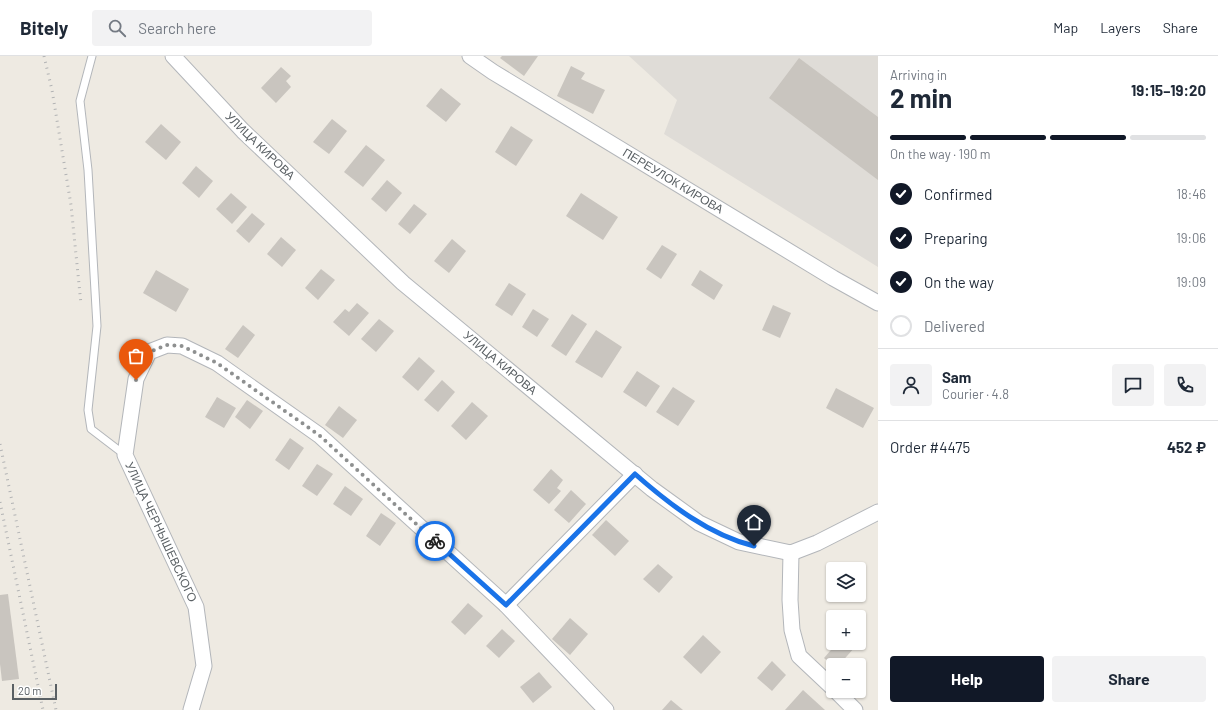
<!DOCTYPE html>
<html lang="en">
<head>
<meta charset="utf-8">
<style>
  body { margin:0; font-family:Barlow,sans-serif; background:#f2f2f3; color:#1f2937; height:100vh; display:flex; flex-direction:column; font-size:15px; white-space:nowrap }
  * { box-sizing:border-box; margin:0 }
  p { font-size:13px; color:#747a83 }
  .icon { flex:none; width:22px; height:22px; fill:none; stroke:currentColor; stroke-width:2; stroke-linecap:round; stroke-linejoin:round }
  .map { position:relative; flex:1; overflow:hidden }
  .sheet { display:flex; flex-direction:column; background:#fff; width:340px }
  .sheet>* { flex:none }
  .tools { position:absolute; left:826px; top:506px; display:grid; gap:8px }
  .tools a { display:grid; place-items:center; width:40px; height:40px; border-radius:4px; background:#fff; box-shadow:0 1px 3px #0004; font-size:20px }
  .scale { position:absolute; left:12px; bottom:10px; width:45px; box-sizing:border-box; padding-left:4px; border:2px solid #5a6064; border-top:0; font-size:11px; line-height:14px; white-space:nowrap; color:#5a6064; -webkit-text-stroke:3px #fff; paint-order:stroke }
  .pin { position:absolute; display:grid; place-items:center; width:34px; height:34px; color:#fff; margin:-41px -17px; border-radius:50% 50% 50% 0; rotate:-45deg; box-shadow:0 0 4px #0007 }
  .pin .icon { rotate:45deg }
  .courier { position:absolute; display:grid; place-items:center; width:40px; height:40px; margin:-20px; border:3px solid #1a73e8; border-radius:50%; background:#fff; color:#222; box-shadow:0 1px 5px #0007 }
  .headline em { font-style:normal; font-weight:700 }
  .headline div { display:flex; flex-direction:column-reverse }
  .headline { display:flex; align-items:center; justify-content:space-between; height:68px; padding:0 12px }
  h1 { font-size:26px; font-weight:700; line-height:30px }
  .bar { display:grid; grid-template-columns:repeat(4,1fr); gap:6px 4px; align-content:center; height:48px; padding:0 12px }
  .bar i { height:5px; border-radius:3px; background:#e0e1e3 }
  .bar .active { background:#111827 }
  .bar p { grid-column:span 4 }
  .line { display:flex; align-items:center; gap:10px; padding:0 12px; border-top:1px solid #e0e1e3 }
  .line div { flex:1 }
  .round { display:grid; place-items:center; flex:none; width:42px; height:42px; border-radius:4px; background:#f2f2f3 }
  ol { padding:0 12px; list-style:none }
  li { display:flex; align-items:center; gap:12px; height:44px }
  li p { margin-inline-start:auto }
  li .icon { padding:4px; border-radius:50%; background:#111827; color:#fff; stroke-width:4 }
  li:last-child { color:#747a83 }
  li i { width:22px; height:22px; border:2px solid #e0e1e3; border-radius:50% }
  .button { display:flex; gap:8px; margin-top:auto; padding:8px 12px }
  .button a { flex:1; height:46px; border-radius:4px; background:#111827; color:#fff; font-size:16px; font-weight:700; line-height:46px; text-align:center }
  .button a+a { background:#f2f2f3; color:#1f2937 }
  header { display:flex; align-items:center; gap:24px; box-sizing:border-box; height:56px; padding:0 20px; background:#fff; border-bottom:1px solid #e0e1e3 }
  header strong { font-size:19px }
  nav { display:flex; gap:22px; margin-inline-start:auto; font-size:14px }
  .search { width:280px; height:36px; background:#f2f2f3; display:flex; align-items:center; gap:10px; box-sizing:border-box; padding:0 14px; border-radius:4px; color:#747a83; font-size:15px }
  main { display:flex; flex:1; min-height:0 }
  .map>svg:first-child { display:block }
  .industrial { fill:#dfdcd7 }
  .building { fill:#c9c5bf }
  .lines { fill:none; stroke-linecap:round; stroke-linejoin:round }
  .lane-casing { stroke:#b3b6ba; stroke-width:9 }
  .street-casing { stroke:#b3b6ba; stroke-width:17 }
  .lane { stroke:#fff; stroke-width:7 }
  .street { stroke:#fff; stroke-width:15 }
  .rail { stroke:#b2b3b4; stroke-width:3; stroke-dasharray:1 5; stroke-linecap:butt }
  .done { stroke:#8e9090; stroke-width:4; stroke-dasharray:0 7.2 }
  .route { stroke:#1a73e8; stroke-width:5 }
  .labels { text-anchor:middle; stroke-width:4; stroke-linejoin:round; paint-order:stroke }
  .street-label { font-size:12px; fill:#5a6064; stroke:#fff }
</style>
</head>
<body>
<header>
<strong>Bitely</strong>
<div class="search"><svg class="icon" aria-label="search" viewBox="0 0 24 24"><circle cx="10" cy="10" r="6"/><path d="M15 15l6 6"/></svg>Search here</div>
<nav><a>Map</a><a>Layers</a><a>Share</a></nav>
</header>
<main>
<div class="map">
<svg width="878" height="654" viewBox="0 0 878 654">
  <rect width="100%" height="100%" fill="#eeeae2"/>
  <polygon class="industrial" points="629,0 878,0 878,211 664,78 677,44"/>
  <g class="building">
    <polygon points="502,0 538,0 524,20 500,2"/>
    <polygon points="799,2 878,61 878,124 769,42"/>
    <polygon points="571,10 585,17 581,23 605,34 593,58 557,40"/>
    <polygon points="281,11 291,20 286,25 291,31 276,47 261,32"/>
    <polygon points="441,32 461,48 446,66 426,50"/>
    <polygon points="332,63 347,75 329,98 313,86"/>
    <polygon points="161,68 181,86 166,104 145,86"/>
    <polygon points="511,70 533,84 516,110 495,96"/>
    <polygon points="366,89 385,104 363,131 344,116"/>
    <polygon points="196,110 213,125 199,142 182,127"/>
    <polygon points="387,124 402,137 386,156 371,143"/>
    <polygon points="231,137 247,151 232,168 216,153"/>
    <polygon points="581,137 618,161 603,184 566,160"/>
    <polygon points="414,148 427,158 410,178 398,168"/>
    <polygon points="252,157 265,168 249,187 236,175"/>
    <polygon points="281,181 296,194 282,211 267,198"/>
    <polygon points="452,183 466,195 449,217 434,205"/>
    <polygon points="662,189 677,198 661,223 646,213"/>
    <polygon points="321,213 335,224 318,244 305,232"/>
    <polygon points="156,214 189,233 176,256 143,237"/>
    <polygon points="700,214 723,229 714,244 691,229"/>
    <polygon points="509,227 526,238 512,260 495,249"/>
    <polygon points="357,247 369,257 349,280 333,266 345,253 349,256"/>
    <polygon points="773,249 791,257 780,282 762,274"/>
    <polygon points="533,253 549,263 537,281 522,271"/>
    <polygon points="572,258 587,268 566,300 551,290"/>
    <polygon points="379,263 394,275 376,296 361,283"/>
    <polygon points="243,269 255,279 238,302 225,293"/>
    <polygon points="596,274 622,291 602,322 575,306"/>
    <polygon points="419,301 435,315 418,335 402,321"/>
    <polygon points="637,315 660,330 646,351 623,336"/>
    <polygon points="442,324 455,336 438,356 424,344"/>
    <polygon points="673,331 695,345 678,370 656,356"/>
    <polygon points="836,332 874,352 863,372 826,352"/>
    <polygon points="217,341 236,352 224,372 205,361"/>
    <polygon points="247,344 263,355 250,373 235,361"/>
    <polygon points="472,346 488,360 466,384 451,370"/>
    <polygon points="339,350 357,364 343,382 325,369"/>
    <polygon points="290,382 304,392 289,414 275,404"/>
    <polygon points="317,408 333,418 317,440 302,430"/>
    <polygon points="551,413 563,424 557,432 561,435 549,448 533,434"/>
    <polygon points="345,430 363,443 351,460 333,448"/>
    <polygon points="571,434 586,448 569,467 554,454"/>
    <polygon points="381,457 396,467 380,490 366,480"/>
    <polygon points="606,464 629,485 615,500 592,479"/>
    <polygon points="658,508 673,521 659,537 643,523"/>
    <polygon points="8,538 19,623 2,625 0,608 0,539"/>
    <polygon points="468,547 483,560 465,579 451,566"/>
    <polygon points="570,562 588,578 570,599 552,583"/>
    <polygon points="502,573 515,585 499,602 486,590"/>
    <polygon points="703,579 721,596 701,618 683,601"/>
    <polygon points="837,587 851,587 855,591 839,609 832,609 824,602"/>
    <polygon points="772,605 786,619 772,635 757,622"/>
    <polygon points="539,616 552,631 533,647 520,631"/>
    <polygon points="803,634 825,654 785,654"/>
    <polygon points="671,644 683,654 662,654"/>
  </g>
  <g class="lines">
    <defs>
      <polyline id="lane" points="92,0 80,45 88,114 97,270 88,354 91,373 125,399"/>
      <g id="street">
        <polyline points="173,0 243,75 403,227 652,433 699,467 739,486 791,497 817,487 878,456"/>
        <polyline points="470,0 493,16 833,222 878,247"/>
        <polyline points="791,497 790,544 792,574 799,600 833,632"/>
        <polyline points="506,549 635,418"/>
        <polyline points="836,635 855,654"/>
        <polyline points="191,654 204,610 196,551 125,399 136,323 149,296 167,289 182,290 217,307 319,379 506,549 606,654"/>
      </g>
    </defs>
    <use href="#lane" class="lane-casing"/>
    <use href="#street" class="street-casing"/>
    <use href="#lane" class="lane"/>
    <use href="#street" class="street"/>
    <g class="rail">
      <polyline points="44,0 52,34 71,149 81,248"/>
      <polyline points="0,388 56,654"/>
      <polyline points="0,446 43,654"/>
    </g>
  </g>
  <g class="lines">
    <polyline class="done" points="136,324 149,296 167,289 182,290 217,307 319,379 435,485"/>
    <path class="route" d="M435 485 506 549 635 418C669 448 709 479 754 490"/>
  </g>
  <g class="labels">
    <g class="street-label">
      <text transform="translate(260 90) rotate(44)" y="4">УЛИЦА КИРОВА</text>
      <text transform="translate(673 125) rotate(31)" y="4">ПЕРЕУЛОК КИРОВА</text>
      <text transform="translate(500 307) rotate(40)" y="4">УЛИЦА КИРОВА</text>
      <text transform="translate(161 476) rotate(65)" y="4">УЛИЦА ЧЕРНЫШЕВСКОГО</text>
    </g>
  </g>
</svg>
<div class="tools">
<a><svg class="icon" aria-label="layers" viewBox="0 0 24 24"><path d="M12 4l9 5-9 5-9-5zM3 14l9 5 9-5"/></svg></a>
<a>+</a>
<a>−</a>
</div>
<div class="scale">20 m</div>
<div class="pin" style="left:136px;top:324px;background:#ea580c"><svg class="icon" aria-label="bag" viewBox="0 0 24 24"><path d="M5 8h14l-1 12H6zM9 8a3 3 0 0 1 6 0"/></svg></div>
<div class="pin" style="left:754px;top:490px;background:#1f2937"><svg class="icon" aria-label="home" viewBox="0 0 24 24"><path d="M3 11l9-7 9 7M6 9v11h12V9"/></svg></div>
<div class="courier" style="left:435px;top:485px"><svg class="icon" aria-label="bike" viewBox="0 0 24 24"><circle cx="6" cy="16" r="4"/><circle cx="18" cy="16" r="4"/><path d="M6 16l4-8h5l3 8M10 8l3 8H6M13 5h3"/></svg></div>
</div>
<section class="sheet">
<div class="headline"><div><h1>2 min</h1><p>Arriving in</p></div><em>19:15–19:20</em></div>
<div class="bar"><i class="active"></i><i class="active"></i><i class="active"></i><i></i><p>On the way · 190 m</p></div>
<ol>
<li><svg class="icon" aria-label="check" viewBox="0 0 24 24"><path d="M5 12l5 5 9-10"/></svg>Confirmed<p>18:46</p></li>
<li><svg class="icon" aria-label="check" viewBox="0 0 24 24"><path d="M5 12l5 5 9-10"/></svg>Preparing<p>19:06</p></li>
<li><svg class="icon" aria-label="check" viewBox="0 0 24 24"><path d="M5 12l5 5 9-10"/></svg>On the way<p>19:09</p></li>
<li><i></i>Delivered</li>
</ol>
<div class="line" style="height:72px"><a class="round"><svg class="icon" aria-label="person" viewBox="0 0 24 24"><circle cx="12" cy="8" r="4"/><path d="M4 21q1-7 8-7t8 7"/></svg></a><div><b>Sam</b><p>Courier · 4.8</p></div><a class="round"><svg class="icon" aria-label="chat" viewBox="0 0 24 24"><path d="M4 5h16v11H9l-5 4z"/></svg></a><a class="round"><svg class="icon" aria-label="phone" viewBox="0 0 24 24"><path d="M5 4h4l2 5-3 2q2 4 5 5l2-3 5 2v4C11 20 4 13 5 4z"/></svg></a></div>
<div class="line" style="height:52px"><div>Order #4475</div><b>452 ₽</b></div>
<div class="button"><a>Help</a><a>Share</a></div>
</section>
</main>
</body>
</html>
